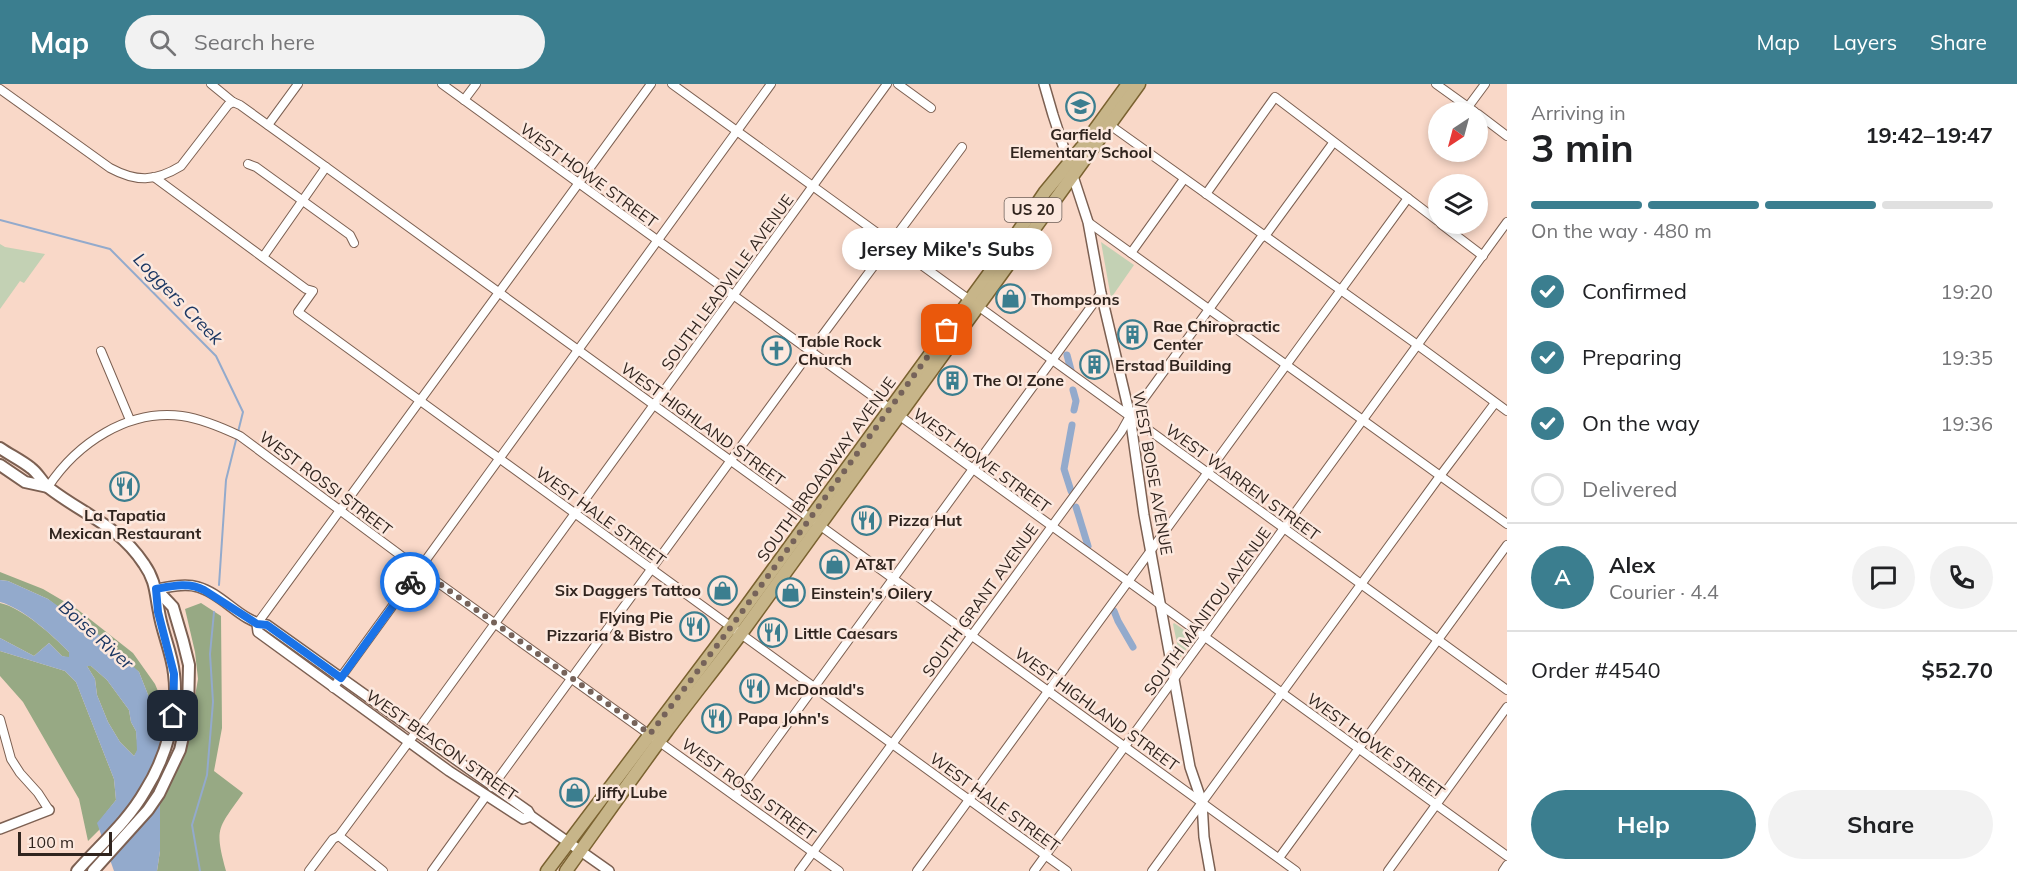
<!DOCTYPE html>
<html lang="en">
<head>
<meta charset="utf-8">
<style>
  body { margin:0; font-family:Mulish,sans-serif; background:#f2f2f2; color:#202124; height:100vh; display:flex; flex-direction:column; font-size:22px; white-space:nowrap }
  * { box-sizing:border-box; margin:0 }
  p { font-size:20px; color:#757577 }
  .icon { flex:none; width:33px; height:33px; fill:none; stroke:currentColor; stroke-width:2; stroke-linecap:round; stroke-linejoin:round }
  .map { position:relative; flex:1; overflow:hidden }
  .drawer { display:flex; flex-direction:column; background:#fff; width:510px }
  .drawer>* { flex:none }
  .needle { width:39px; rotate:216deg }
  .buttons { position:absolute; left:1428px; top:18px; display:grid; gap:12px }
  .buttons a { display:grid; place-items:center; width:60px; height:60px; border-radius:50%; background:#fff; box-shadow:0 3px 9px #0003; font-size:30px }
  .scale { position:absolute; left:18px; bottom:15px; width:94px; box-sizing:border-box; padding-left:6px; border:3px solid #30241e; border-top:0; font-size:16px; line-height:21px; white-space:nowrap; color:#30241e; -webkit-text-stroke:4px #fce8de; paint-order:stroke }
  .pin { position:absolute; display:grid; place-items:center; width:51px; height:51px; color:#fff; margin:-26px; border-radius:12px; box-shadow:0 3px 9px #0006 }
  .courier { position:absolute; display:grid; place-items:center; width:60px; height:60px; margin:-30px; border:4px solid #1a73e8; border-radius:50%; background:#fff; color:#222; box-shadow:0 2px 8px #0007 }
  .bubble { position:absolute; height:42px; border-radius:21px; background:#fff; box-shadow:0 3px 9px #0003; font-size:20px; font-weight:700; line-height:42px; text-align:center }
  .head em { font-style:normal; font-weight:700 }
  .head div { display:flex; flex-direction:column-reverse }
  .head { display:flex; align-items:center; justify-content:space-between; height:102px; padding:0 24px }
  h1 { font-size:39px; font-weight:700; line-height:45px }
  .bar { display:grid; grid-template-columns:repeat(4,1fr); gap:9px 6px; align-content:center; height:72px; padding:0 24px }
  .bar i { height:8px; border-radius:4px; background:#e0e0e0 }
  .bar .active { background:#3b7e8f }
  .bar p { grid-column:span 4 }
  .line { display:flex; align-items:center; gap:15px; padding:0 24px; border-top:2px solid #e0e0e0 }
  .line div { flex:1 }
  .round { display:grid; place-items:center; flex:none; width:63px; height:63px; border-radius:32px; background:#f2f2f2 }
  ol { padding:0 24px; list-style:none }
  li { display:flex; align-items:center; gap:18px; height:66px }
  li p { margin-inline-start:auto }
  li .icon { padding:6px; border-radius:50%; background:#3b7e8f; color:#fff; stroke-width:4 }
  li:last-child { color:#757577 }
  li i { width:33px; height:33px; border:3px solid #e0e0e0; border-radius:50% }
  .primary-button { display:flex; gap:12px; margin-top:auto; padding:12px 24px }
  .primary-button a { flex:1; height:69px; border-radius:36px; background:#3b7e8f; color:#fff; font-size:24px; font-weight:700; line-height:69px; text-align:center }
  .primary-button a+a { background:#f2f2f2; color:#202124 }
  header { display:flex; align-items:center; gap:36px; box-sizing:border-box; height:84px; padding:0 30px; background:#3b7e8f; color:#fff }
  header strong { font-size:28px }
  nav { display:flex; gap:33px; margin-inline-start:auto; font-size:21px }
  .search { width:420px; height:54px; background:#f2f2f2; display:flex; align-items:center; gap:15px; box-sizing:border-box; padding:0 21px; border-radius:33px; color:#757577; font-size:22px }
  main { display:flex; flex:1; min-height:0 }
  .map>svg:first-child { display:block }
  .green { fill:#c3d1b4 }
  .forest { fill:#97a984 }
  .water { fill:#93aacc; fill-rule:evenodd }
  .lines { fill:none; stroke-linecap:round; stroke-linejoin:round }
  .stream { stroke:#93aacc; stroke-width:2 }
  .canal { stroke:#93aacc; stroke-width:7 }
  .minor-casing { stroke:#7c6052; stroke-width:10 }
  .tertiary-casing { stroke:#7c6052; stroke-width:12 }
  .secondary-casing { stroke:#7c6052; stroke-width:14 }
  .primary-casing { stroke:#7a6230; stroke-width:15 }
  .minor { stroke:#fff; stroke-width:8 }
  .tertiary { stroke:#fff; stroke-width:9 }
  .secondary { stroke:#fff; stroke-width:10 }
  .primary { stroke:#c7b589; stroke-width:12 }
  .done { stroke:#76635a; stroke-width:6; stroke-dasharray:0 10.8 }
  .route { stroke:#1a73e8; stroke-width:8 }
  .labels { text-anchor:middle; stroke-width:5; stroke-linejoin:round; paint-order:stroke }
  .shield { fill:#fce8de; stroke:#6d5f58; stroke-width:1.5 }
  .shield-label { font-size:15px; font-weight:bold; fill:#30241e }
  .poi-label { font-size:16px; font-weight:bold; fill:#30241e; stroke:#fce8de; text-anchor:start }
  .street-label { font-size:16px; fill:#30241e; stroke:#fce8de }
  .water-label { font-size:18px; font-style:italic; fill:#1a3662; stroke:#fce8de }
</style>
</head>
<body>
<header>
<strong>Map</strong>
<div class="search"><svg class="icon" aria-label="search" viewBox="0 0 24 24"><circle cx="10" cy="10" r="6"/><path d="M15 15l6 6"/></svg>Search here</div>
<nav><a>Map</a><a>Layers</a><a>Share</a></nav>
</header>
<main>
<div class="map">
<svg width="1507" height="787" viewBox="0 0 1507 787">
  <rect width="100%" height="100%" fill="#f9d8c8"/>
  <g class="green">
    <polygon points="1101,158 1134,181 1111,214"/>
    <polygon points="0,160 5,163 45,170 24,199 20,197 0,225"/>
    <polygon points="1174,539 1195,553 1180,574 1173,540"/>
  </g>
  <g class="forest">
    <polygon points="0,488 43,505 77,525 133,569 155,600 163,619 160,641 139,588 48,515 8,497 0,496"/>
    <path d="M0 519C23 524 52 551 69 568V574L62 572 49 559 34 572 0 554Z"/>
    <path d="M201 519 221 532 222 644 214 687 243 709C218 745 214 743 226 787H157L160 767V716L174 692 182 672 191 635 198 595 195 568 185 525Z"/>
    <polygon points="0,567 65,587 76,598 114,695 116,716 98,739 100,745 88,757 79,715 23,618 0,592"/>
    <polygon points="87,582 91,582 107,596 129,626 131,638 136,647 138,666 134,672 120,658 108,638 97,611 95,595"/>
  </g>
  <path class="water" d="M0 496 8 497 48 515 106 556 139 588 160 641V767L157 787H114L97 739 116 716 114 695 76 598 65 587 0 567V554L34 572 49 559 62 572 69 573V568C52 551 23 524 0 518ZM87 582H91L107 596 129 626 131 638 136 647 137 666 134 672 120 658 108 638 97 611 95 595Z"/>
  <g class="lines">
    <g class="stream">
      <polyline points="0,136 110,165 216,272 243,328 226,396 219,501"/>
      <polyline points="200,787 192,741 207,691 213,618 210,570 214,528"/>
    </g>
    <g class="canal">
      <polyline points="1067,271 1071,286"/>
      <polyline points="1073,306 1076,317 1074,326"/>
      <polyline points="1071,407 1064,385 1072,341"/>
      <polyline points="1076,423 1088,462"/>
      <polyline points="1114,527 1118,537 1133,563"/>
    </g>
    <defs>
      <g id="minor">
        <polyline points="211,0 233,18 240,21 326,83 1296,787"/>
        <polyline points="442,0 1507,772"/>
        <polyline points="672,0 1507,606"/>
        <polyline points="898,0 931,24"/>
        <polyline points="1436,0 1475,28"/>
        <path d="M0 5 110 84C136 98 155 98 181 82L228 21 233 18"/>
        <polyline points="464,16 476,0"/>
        <polyline points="1468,23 1485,0"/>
        <polyline points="1478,30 1507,52"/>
        <polyline points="1107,39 1412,257 1507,327"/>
        <polyline points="268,41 298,0"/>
        <polyline points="248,80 256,83 350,151 354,159"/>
        <polyline points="154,93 306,205 313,207 298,228 1067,787"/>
        <polyline points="1206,110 1275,13 1438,137"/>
        <polyline points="1088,138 1507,440"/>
        <polyline points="1441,140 1483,172"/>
        <polyline points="1131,169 1184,95"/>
        <polyline points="263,173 326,83"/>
        <polyline points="101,267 130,336"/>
        <path d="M48 403C77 359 128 325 182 332 202 335 221 343 240 352L419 485 839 787"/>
        <polyline points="257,540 651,0"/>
        <polyline points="333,604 771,0"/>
        <polyline points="0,635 11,675 20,689 38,709 49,726"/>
        <polyline points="492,703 810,268 962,63"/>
        <polyline points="735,712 1101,209"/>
        <polyline points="339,752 383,787"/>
        <polyline points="1279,774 1507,461"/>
        <polyline points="309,787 333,755 339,752 416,648 887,0"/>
        <polyline points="432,787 486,712"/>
        <polyline points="799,787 1121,348 1130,332 1135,327 1260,155 1268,148 1333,59"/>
        <polyline points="917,787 1408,114"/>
        <polyline points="1034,787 1507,138"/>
        <polyline points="1152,787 1440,392 1495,319"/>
        <polyline points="1388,787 1507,623"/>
        <polyline points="1503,787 1507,781"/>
      </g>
      <g id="tertiary">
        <polyline points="1044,0 1053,31 1088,138 1101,209 1130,332 1144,431 1174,595 1190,683 1202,718 1204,753 1210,787"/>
        <path d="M156 505C169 503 185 499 198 503 223 510 241 538 267 541L528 727 531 732 609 787"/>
        <polyline points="257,540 258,548 449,687 523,735 531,732"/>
        <polyline points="0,745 49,726"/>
      </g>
      <g id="secondary">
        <path d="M0 364C10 371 21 376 31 384 38 389 42 398 49 404 84 431 118 441 144 480 156 497 155 509 159 528 162 548 172 569 174 590 179 629 166 674 145 707 128 737 100 761 77 787"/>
        <polyline points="0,381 25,398 48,403"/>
        <polyline points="93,787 148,726 159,710 180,666 188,630 189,581 183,557 173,523 156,505"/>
      </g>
      <g id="primary">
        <polyline points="547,787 731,543 999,176 1045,108 1083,62 1128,0"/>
        <path d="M566 787C599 741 632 694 666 648 691 614 718 581 743 547 876 365 1007 182 1139 0"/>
      </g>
    </defs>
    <use href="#minor" class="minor-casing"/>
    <use href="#tertiary" class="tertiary-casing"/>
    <use href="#secondary" class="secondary-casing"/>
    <use href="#primary" class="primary-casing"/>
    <use href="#minor" class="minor"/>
    <use href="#tertiary" class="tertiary"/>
    <use href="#secondary" class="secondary"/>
    <use href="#primary" class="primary"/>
  </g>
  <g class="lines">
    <polyline class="done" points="410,498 419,485 650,650 731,543 947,246"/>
    <path class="route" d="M173 632 174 590 158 528 156 505C172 502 189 498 204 506L257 540 267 541 341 594 410 498"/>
  </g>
  <defs>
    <symbol id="school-ring" viewBox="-11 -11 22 22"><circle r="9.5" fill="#fce8de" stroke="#3b7e8f" stroke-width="1.5"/><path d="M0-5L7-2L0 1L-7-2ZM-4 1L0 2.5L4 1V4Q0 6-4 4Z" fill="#3b7e8f"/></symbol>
    <symbol id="shop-ring" viewBox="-11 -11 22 22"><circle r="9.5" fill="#fce8de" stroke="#3b7e8f" stroke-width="1.5"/><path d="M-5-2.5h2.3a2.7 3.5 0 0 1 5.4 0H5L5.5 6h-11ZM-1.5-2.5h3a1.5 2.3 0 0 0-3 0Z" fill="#3b7e8f"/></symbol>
    <symbol id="building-ring" viewBox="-11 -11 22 22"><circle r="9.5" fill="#fce8de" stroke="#3b7e8f" stroke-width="1.5"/><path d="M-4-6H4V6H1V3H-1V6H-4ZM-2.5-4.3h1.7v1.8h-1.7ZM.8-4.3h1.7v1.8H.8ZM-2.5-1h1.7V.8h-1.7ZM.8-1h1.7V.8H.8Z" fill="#3b7e8f"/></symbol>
    <symbol id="church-ring" viewBox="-11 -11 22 22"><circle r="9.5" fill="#fce8de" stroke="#3b7e8f" stroke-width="1.5"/><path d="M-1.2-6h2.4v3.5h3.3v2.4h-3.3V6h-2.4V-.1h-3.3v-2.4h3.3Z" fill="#3b7e8f"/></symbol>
    <symbol id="restaurant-ring" viewBox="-11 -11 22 22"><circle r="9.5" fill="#fce8de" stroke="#3b7e8f" stroke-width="1.5"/><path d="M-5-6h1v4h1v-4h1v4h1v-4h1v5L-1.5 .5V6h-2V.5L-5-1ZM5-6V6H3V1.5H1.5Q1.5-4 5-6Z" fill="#3b7e8f"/></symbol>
  </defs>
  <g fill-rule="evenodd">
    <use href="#school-ring" x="1064" y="6" width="33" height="33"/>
    <use href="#shop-ring" x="994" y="198" width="33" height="33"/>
    <use href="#building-ring" x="1116" y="234" width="33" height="33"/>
    <use href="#church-ring" x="760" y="250" width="33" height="33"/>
    <use href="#building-ring" x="1078" y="264" width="33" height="33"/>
    <use href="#building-ring" x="936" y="280" width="33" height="33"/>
    <use href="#restaurant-ring" x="108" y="386" width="33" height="33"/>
    <use href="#restaurant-ring" x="850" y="420" width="33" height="33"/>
    <use href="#shop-ring" x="818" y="464" width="33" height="33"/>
    <use href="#shop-ring" x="706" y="490" width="33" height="33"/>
    <use href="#shop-ring" x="774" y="492" width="33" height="33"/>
    <use href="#restaurant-ring" x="678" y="526" width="33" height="33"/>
    <use href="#restaurant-ring" x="756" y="532" width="33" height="33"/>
    <use href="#restaurant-ring" x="738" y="588" width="33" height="33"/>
    <use href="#restaurant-ring" x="700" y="618" width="33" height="33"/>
    <use href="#shop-ring" x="558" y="692" width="33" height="33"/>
  </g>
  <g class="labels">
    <rect class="shield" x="1004.5" y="114" width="57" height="24" rx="4.5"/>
    <g class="shield-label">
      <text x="1033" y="131">US 20</text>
    </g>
    <g class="poi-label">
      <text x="1081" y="56" text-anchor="middle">Garfield<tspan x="1081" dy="18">Elementary School</tspan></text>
      <text x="1031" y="221">Thompsons</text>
      <text x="1153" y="248">Rae Chiropractic<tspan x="1153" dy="18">Center</tspan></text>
      <text x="798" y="263">Table Rock<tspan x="798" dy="18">Church</tspan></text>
      <text x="1115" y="287">Erstad Building</text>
      <text x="973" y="302">The O! Zone</text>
      <text x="125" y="437" text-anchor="middle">La Tapatia<tspan x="125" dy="18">Mexican Restaurant</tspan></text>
      <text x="888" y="442">Pizza Hut</text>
      <text x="855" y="486">AT&amp;T</text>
      <text x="701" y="512" text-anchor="end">Six Daggers Tattoo</text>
      <text x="811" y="515">Einstein's Oilery</text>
      <text x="673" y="539" text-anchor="end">Flying Pie<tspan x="673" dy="18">Pizzaria &amp; Bistro</tspan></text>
      <text x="794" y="555">Little Caesars</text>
      <text x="775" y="611">McDonald's</text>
      <text x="738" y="640">Papa John's</text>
      <text x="596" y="714">Jiffy Lube</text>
    </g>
    <g class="street-label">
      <text transform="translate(589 91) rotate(36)" y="6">WEST HOWE STREET</text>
      <text transform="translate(727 198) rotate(-54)" y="6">SOUTH LEADVILLE AVENUE</text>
      <text transform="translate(703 340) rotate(36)" y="6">WEST HIGHLAND STREET</text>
      <text transform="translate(982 376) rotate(36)" y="6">WEST HOWE STREET</text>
      <text transform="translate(826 385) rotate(-54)" y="6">SOUTH BROADWAY AVENUE</text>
      <text transform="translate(1153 389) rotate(80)" y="6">WEST BOISE AVENUE</text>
      <text transform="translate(1243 398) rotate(36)" y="6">WEST WARREN STREET</text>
      <text transform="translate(326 399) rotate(37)" y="6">WEST ROSSI STREET</text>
      <text transform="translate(601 432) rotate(36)" y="6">WEST HALE STREET</text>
      <text transform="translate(980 516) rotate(-54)" y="6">SOUTH GRANT AVENUE</text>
      <text transform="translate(1207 527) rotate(-54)" y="6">SOUTH MANITOU AVENUE</text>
      <text transform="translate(1097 625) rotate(36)" y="6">WEST HIGHLAND STREET</text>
      <text transform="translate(442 661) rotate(35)" y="6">WEST BEACON STREET</text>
      <text transform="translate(1376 661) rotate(36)" y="6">WEST HOWE STREET</text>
      <text transform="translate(749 705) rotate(36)" y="6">WEST ROSSI STREET</text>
      <text transform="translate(995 718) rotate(36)" y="6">WEST HALE STREET</text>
    </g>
    <g class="water-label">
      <text transform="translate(178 215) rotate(46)" y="6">Loggers Creek</text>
      <text transform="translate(96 551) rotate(42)" y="6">Boise River</text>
    </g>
  </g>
</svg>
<div class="buttons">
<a><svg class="needle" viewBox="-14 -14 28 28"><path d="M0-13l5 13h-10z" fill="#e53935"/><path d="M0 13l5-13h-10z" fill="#757577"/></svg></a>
<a><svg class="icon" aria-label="layers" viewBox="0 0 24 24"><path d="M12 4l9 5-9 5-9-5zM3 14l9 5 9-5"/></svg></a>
</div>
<div class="scale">100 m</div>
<div class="pin" style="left:947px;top:246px;background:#ea580c"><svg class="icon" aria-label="bag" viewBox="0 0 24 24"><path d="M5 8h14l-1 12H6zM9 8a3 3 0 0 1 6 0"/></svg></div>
<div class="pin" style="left:173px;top:632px;background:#1f2937"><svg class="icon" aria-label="home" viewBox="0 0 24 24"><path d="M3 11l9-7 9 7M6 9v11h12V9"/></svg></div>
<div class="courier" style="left:410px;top:498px"><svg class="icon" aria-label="bike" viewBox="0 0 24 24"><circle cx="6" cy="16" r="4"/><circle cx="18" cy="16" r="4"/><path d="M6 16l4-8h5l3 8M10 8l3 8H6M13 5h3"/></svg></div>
<div class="bubble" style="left:842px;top:144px;width:210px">Jersey Mike's Subs</div>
</div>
<section class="drawer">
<div class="head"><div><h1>3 min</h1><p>Arriving in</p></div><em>19:42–19:47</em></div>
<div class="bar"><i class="active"></i><i class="active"></i><i class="active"></i><i></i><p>On the way · 480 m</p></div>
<ol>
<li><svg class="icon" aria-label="check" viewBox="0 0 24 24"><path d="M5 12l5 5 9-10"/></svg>Confirmed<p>19:20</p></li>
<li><svg class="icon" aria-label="check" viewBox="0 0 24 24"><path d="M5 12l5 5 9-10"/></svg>Preparing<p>19:35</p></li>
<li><svg class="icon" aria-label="check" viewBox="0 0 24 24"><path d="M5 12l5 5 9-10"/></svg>On the way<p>19:36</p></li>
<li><i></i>Delivered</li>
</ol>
<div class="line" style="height:108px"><b class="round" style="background:#3b7e8f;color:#fff">A</b><div><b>Alex</b><p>Courier · 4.4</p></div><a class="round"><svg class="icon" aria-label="chat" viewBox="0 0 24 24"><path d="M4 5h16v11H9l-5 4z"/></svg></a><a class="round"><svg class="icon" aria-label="phone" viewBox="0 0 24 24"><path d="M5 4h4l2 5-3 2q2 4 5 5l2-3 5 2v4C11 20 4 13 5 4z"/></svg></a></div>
<div class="line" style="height:78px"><div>Order #4540</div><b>$52.70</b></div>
<div class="primary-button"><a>Help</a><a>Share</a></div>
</section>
</main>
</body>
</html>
